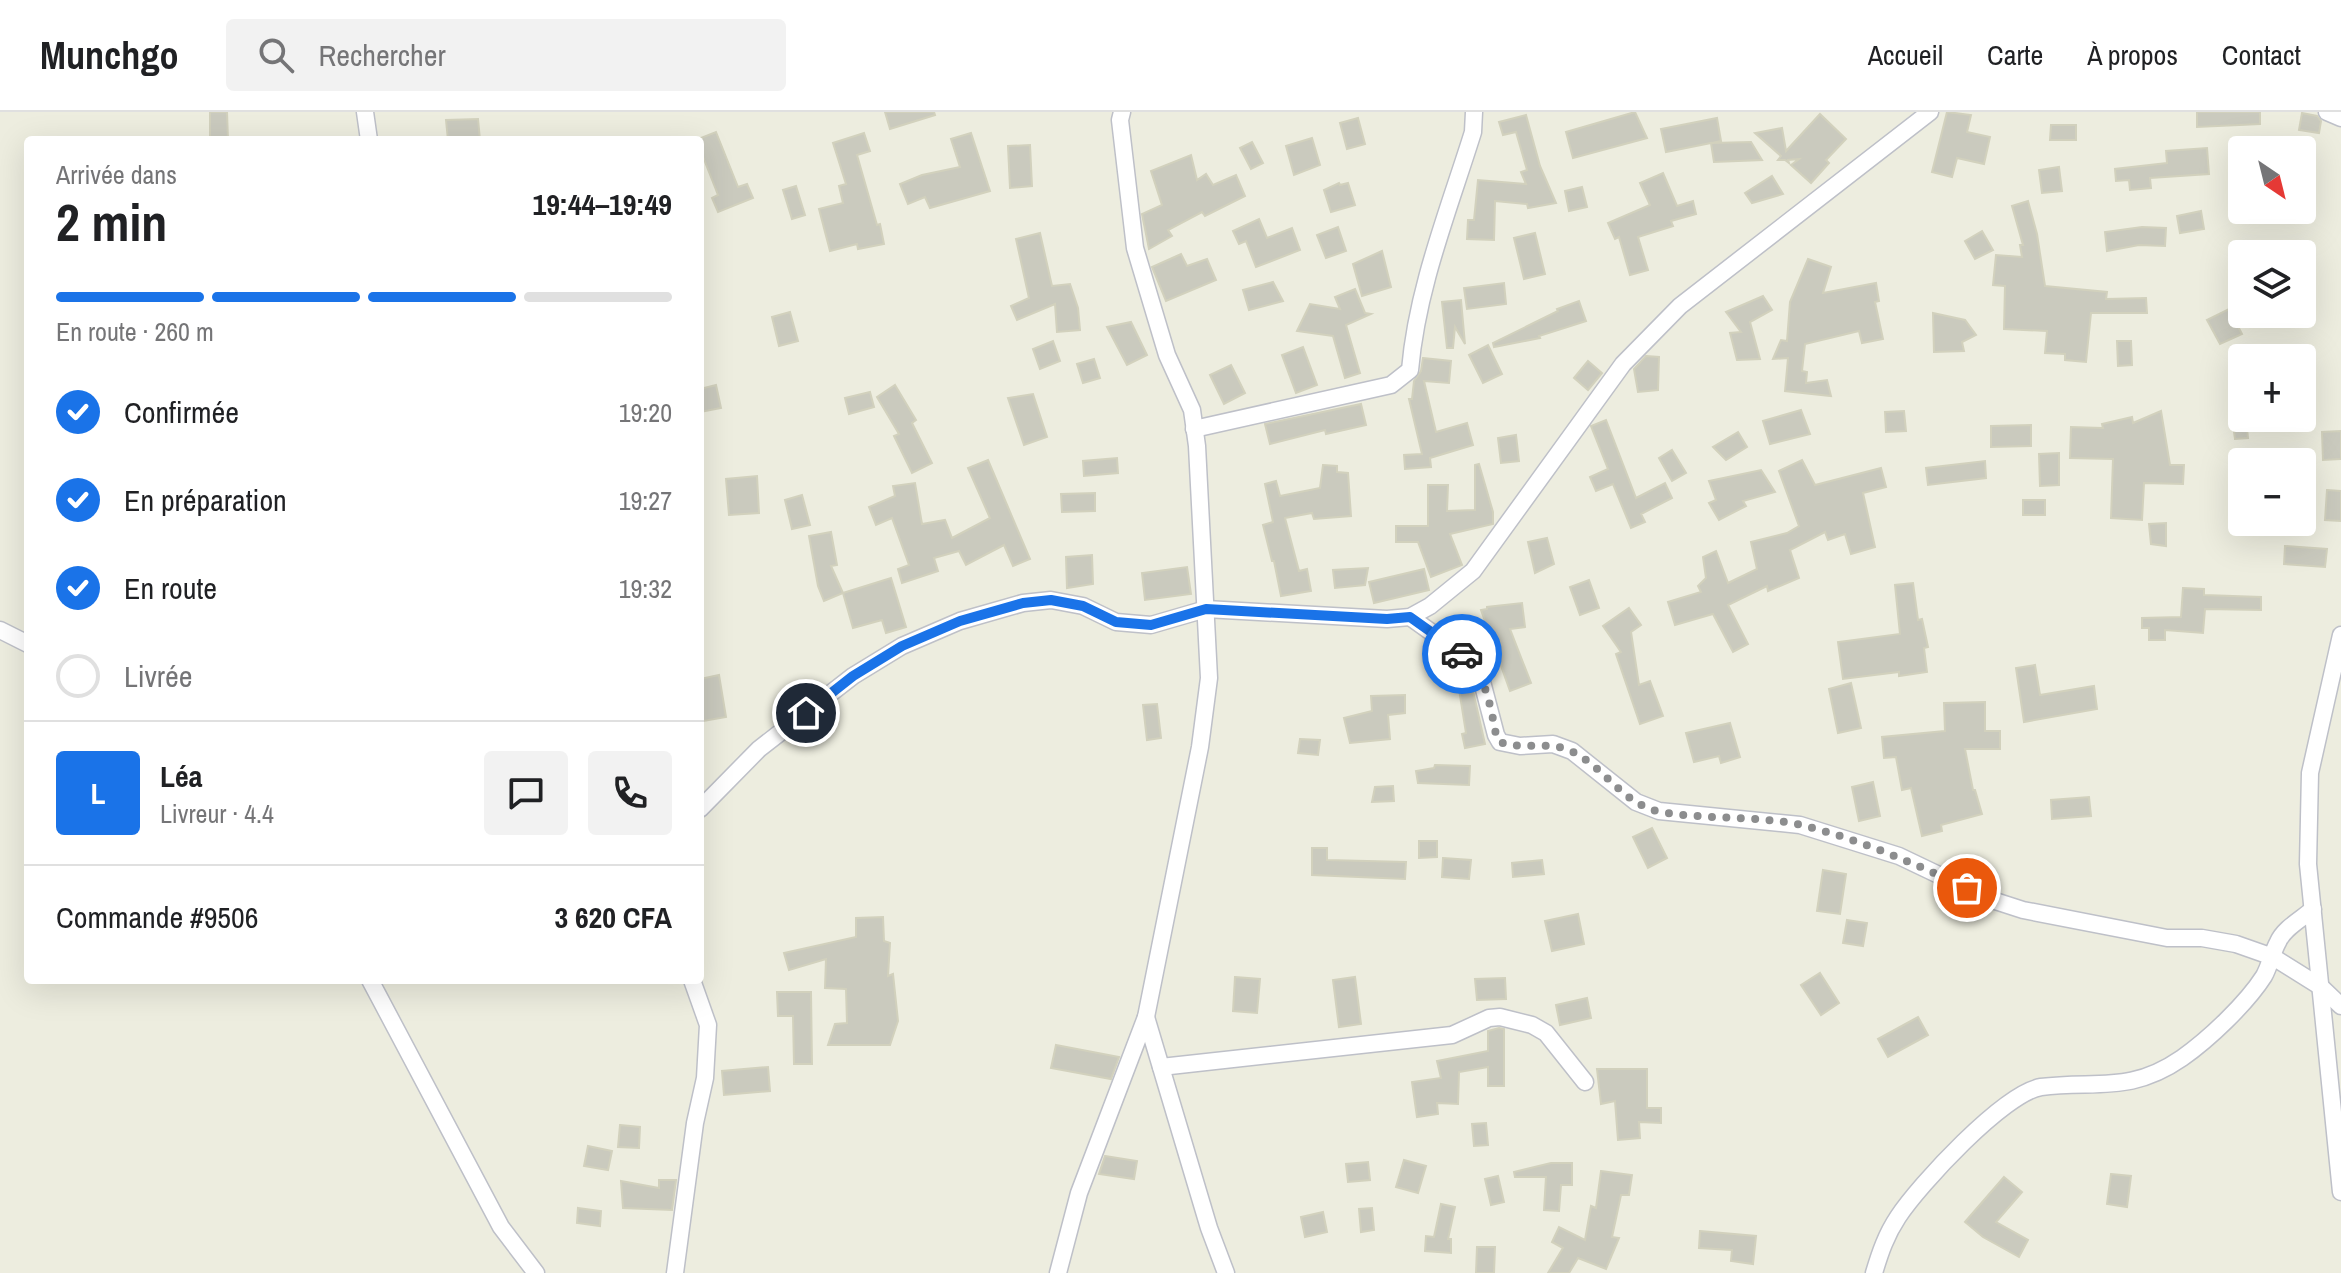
<!DOCTYPE html>
<html lang="fr">
<head>
<meta charset="utf-8">
<style>
  body { margin:0; font-family:"Archivo Narrow",sans-serif; background:#f2f2f2; color:#202124; height:100vh; display:flex; flex-direction:column; font-size:30px; white-space:nowrap }
  * { box-sizing:border-box; margin:0 }
  p { font-size:26px; color:#757577 }
  .icon { flex:none; width:44px; height:44px; fill:none; stroke:currentColor; stroke-width:2; stroke-linecap:round; stroke-linejoin:round }
  .map { position:relative; flex:1; overflow:hidden }
  .side { position:absolute; left:24px; top:24px; width:680px; height:848px; display:flex; flex-direction:column; background:#fff; border-radius:8px; box-shadow:0 8px 32px #0002 }
  .side>* { flex:none }
  .needle { width:52px; rotate:145deg }
  .controls { position:absolute; left:2228px; top:24px; display:grid; gap:16px }
  .controls a { display:grid; place-items:center; width:88px; height:88px; border-radius:8px; background:#fff; box-shadow:0 8px 32px #0002; font-size:40px }
  .pin { position:absolute; display:grid; place-items:center; width:68px; height:68px; color:#fff; margin:-34px; border:4px solid #fff; border-radius:50%; box-shadow:0 2px 8px #0007 }
  .courier { position:absolute; display:grid; place-items:center; width:80px; height:80px; margin:-40px; border:6px solid #1a73e8; border-radius:50%; background:#fff; color:#222; box-shadow:0 2px 10px #0007 }
  .overview em { font-style:normal; font-weight:700 }
  .overview div { display:flex; flex-direction:column-reverse }
  .overview { display:flex; align-items:center; justify-content:space-between; height:136px; padding:0 32px }
  h1 { font-size:52px; font-weight:700; line-height:60px }
  .bar { display:grid; grid-template-columns:repeat(4,1fr); gap:12px 8px; align-content:center; height:96px; padding:0 32px }
  .bar i { height:10px; border-radius:6px; background:#e0e0e0 }
  .bar .on { background:#1a73e8 }
  .bar p { grid-column:span 4 }
  .line { display:flex; align-items:center; gap:20px; padding:0 32px; border-top:2px solid #e0e0e0 }
  .line div { flex:1 }
  .round { display:grid; place-items:center; flex:none; width:84px; height:84px; border-radius:8px; background:#f2f2f2 }
  ol { padding:0 32px; list-style:none }
  li { display:flex; align-items:center; gap:24px; height:88px }
  li p { margin-inline-start:auto }
  li .icon { padding:8px; border-radius:50%; background:#1a73e8; color:#fff; stroke-width:4 }
  li:last-child { color:#757577 }
  li i { width:44px; height:44px; border:4px solid #e0e0e0; border-radius:50% }
  header { display:flex; align-items:center; gap:48px; box-sizing:border-box; height:112px; padding:0 40px; background:#fff; border-bottom:2px solid #e0e0e0 }
  header strong { font-size:38px }
  nav { display:flex; gap:44px; margin-inline-start:auto; font-size:28px }
  .search { width:560px; height:72px; background:#f2f2f2; display:flex; align-items:center; gap:20px; box-sizing:border-box; padding:0 28px; border-radius:8px; color:#757577; font-size:30px }
  .map>svg:first-child { display:block }
  .building { fill:#cacabe; stroke:#d2d1bd; stroke-width:2 }
  .lines { fill:none; stroke-linecap:round; stroke-linejoin:round }
  .minor-casing { stroke:#bec0c8; stroke-width:19 }
  .minor { stroke:#fff; stroke-width:16 }
  .done { stroke:#8c8d8e; stroke-width:8; stroke-dasharray:0 14.4 }
  .route { stroke:#1a73e8; stroke-width:10 }
</style>
</head>
<body>
<header>
<strong>Munchgo</strong>
<div class="search"><svg class="icon" aria-label="search" viewBox="0 0 24 24"><circle cx="10" cy="10" r="6"/><path d="M15 15l6 6"/></svg>Rechercher</div>
<nav><a>Accueil</a><a>Carte</a><a>À propos</a><a>Contact</a></nav>
</header>
<div class="map">
<svg width="2341" height="1161" viewBox="0 0 2341 1161">
  <rect width="100%" height="100%" fill="#ededdf"/>
  <g class="building">
    <polygon points="210,0 227,0 228,28 210,28"/>
    <polygon points="885,0 934,0 935,3 890,17"/>
    <polygon points="1635,0 1647,26 1573,46 1566,20"/>
    <polygon points="1947,0 1971,3 1967,20 1990,25 1984,52 1957,46 1952,65 1932,60"/>
    <polygon points="2197,0 2260,0 2260,12 2197,15"/>
    <polygon points="2302,1 2317,4 2321,9 2319,21 2299,18"/>
    <polygon points="1820,2 1846,27 1826,48 1829,51 1811,71 1791,53 1799,47 1788,48 1789,51 1785,48 1778,48 1781,44 1755,21 1782,16 1786,39"/>
    <polygon points="1526,3 1540,54 1556,91 1528,96 1527,92 1495,89 1494,128 1467,127 1468,108 1474,108 1478,68 1526,72 1521,60 1527,58 1516,20 1503,23 1499,10"/>
    <polygon points="1358,6 1365,32 1347,37 1340,11"/>
    <polygon points="1717,6 1721,29 1712,31 1751,30 1762,48 1714,50 1711,31 1666,40 1661,17"/>
    <polygon points="478,7 480,28 448,28 446,8"/>
    <polygon points="2051,13 2076,13 2076,28 2050,28"/>
    <polygon points="716,20 738,75 747,72 753,86 718,100 712,86 718,83 700,37 700,28 696,28"/>
    <polygon points="864,21 870,39 857,43 877,113 880,112 884,132 858,137 857,132 830,139 819,97 843,91 839,74 846,72 833,31"/>
    <polygon points="971,21 990,79 930,96 925,85 908,92 900,72 922,63 960,55 951,27"/>
    <polygon points="1312,26 1320,53 1294,63 1286,34"/>
    <polygon points="1252,30 1263,51 1251,57 1240,36"/>
    <polygon points="1030,33 1032,74 1010,76 1008,34"/>
    <polygon points="2207,36 2209,62 2150,66 2151,76 2130,78 2129,68 2116,69 2115,57 2167,51 2166,39"/>
    <polygon points="1191,43 1197,68 1206,62 1213,73 1236,63 1245,84 1205,104 1202,100 1168,118 1172,124 1149,137 1142,102 1162,93 1151,59"/>
    <polygon points="2059,55 2062,79 2042,81 2039,58"/>
    <polygon points="1663,61 1677,94 1693,89 1696,102 1671,109 1673,114 1638,125 1648,158 1630,163 1619,125 1615,127 1608,111 1650,93 1640,71"/>
    <polygon points="1772,64 1783,82 1752,91 1745,81"/>
    <polygon points="1339,71 1340,73 1348,71 1355,93 1331,100 1324,78"/>
    <polygon points="796,74 805,103 792,107 783,78"/>
    <polygon points="1582,75 1587,95 1569,99 1565,79"/>
    <polygon points="2028,89 2037,122 2045,174 2107,180 2106,187 2146,186 2147,201 2091,201 2086,250 2065,248 2065,242 2045,241 2047,219 2004,217 2005,174 1993,173 1996,143 2022,145 2020,133 2023,133 2012,94"/>
    <polygon points="2201,99 2204,117 2180,121 2177,104"/>
    <polygon points="1259,107 1267,126 1292,116 1300,138 1256,155 1246,129 1239,132 1233,119"/>
    <polygon points="1338,115 1346,139 1326,146 1317,123"/>
    <polygon points="2142,115 2166,116 2165,134 2139,133 2107,139 2105,120"/>
    <polygon points="1982,119 1993,138 1975,147 1965,129"/>
    <polygon points="1040,121 1052,174 1070,172 1078,196 1080,218 1057,220 1055,192 1017,208 1011,194 1029,186 1016,127"/>
    <polygon points="1535,121 1545,162 1524,167 1514,126"/>
    <polygon points="1382,139 1391,175 1362,184 1353,152"/>
    <polygon points="1181,142 1187,154 1207,147 1216,168 1166,189 1152,155"/>
    <polygon points="1808,147 1831,155 1823,181 1876,171 1879,189 1875,190 1883,227 1862,231 1859,219 1805,232 1802,259 1807,260 1806,271 1827,268 1831,284 1785,279 1788,246 1773,247 1781,228 1787,229 1790,190"/>
    <polygon points="1273,170 1283,189 1249,198 1243,178"/>
    <polygon points="1504,171 1506,192 1467,197 1464,176"/>
    <polygon points="1355,177 1365,201 1371,202 1346,213 1360,261 1345,266 1333,224 1297,219 1310,192 1340,197 1335,185"/>
    <polygon points="1763,184 1772,198 1750,210 1760,247 1737,248 1730,221 1741,220 1726,200"/>
    <polygon points="1461,188 1465,232 1455,215 1453,236 1447,236 1442,190"/>
    <polygon points="1579,189 1586,209 1539,224 1540,226 1494,235 1493,231 1558,199 1557,197"/>
    <polygon points="2229,197 2242,222 2220,232 2207,208"/>
    <polygon points="790,200 798,229 779,234 772,205"/>
    <polygon points="1933,201 1965,208 1976,223 1962,230 1964,239 1934,240"/>
    <polygon points="1131,210 1147,243 1127,253 1107,215"/>
    <polygon points="1053,229 1060,249 1040,257 1033,237"/>
    <polygon points="2117,229 2131,229 2132,253 2118,254"/>
    <polygon points="1488,233 1502,262 1483,271 1469,243"/>
    <polygon points="1303,235 1317,273 1296,281 1282,243"/>
    <polygon points="1646,244 1659,245 1658,278 1638,280 1634,257"/>
    <polygon points="1423,246 1451,249 1449,271 1424,269 1436,320 1467,311 1473,333 1430,346 1431,355 1405,357 1404,343 1422,342 1409,287 1412,287 1414,269 1421,259"/>
    <polygon points="1094,247 1100,266 1083,271 1077,252"/>
    <polygon points="1588,249 1602,261 1588,278 1574,266"/>
    <polygon points="1231,253 1245,281 1224,292 1210,263"/>
    <polygon points="716,273 721,296 700,300 700,277"/>
    <polygon points="895,273 916,308 912,311 932,351 912,361 894,324 899,322 877,285"/>
    <polygon points="870,280 874,295 849,302 845,286"/>
    <polygon points="1033,282 1047,325 1024,333 1008,286"/>
    <polygon points="1361,292 1366,313 1326,322 1325,318 1270,332 1265,312"/>
    <polygon points="1801,298 1810,322 1770,332 1763,309"/>
    <polygon points="1904,299 1906,319 1886,320 1885,300"/>
    <polygon points="2161,299 2170,353 2184,353 2183,372 2144,371 2142,408 2111,406 2113,347 2070,346 2071,315 2103,316 2102,312 2132,305 2133,311"/>
    <polygon points="2232,306 2246,306 2248,326 2235,327"/>
    <polygon points="1606,308 1636,386 1665,371 1672,386 1641,402 1645,410 1631,416 1613,372 1596,379 1590,365 1608,357 1591,314"/>
    <polygon points="2031,313 2031,334 1991,335 1991,314"/>
    <polygon points="2341,319 2341,347 2323,348 2322,320"/>
    <polygon points="1738,320 1747,335 1726,348 1713,335"/>
    <polygon points="1516,323 1519,349 1501,351 1498,326"/>
    <polygon points="1672,338 1686,361 1672,369 1659,346"/>
    <polygon points="2059,341 2059,373 2040,374 2039,342"/>
    <polygon points="1117,346 1118,361 1084,364 1083,349"/>
    <polygon points="988,348 1030,447 1013,454 1004,433 966,453 959,439 934,446 938,459 902,471 898,457 909,453 892,406 876,413 869,395 895,384 893,374 915,371 922,412 945,408 952,426 990,406 968,356"/>
    <polygon points="1802,348 1815,373 1881,356 1886,375 1863,381 1875,435 1851,442 1845,422 1828,428 1825,420 1790,438 1799,466 1768,479 1767,474 1728,493 1748,532 1733,540 1713,502 1675,513 1668,490 1701,480 1698,474 1706,466 1703,445 1716,439 1728,471 1757,457 1751,430 1787,421 1799,414 1779,359"/>
    <polygon points="1985,349 1986,366 1928,373 1926,356"/>
    <polygon points="1479,352 1493,400 1493,412 1450,422 1462,453 1431,465 1418,430 1396,430 1396,414 1428,414 1428,373 1448,373 1447,399 1475,398 1475,353"/>
    <polygon points="1323,353 1337,354 1337,360 1348,361 1351,404 1314,407 1312,401 1285,406 1299,459 1307,457 1311,479 1281,484 1274,449 1272,449 1263,413 1273,410 1265,372 1276,369 1280,384 1320,376"/>
    <polygon points="1761,358 1775,380 1743,389 1746,394 1719,408 1709,391 1716,388 1709,369"/>
    <polygon points="757,364 759,401 729,403 726,367"/>
    <polygon points="2327,378 2341,379 2341,409 2325,408"/>
    <polygon points="1095,381 1095,399 1062,400 1061,382"/>
    <polygon points="802,383 810,413 792,417 785,388"/>
    <rect x="2023" y="388" width="22" height="15"/>
    <polygon points="2166,411 2166,434 2151,432 2149,412"/>
    <polygon points="831,420 837,453 831,454 843,481 824,489 818,474 809,424"/>
    <polygon points="1547,426 1554,452 1535,461 1528,430"/>
    <polygon points="2285,434 2327,437 2325,455 2284,452"/>
    <polygon points="1092,443 1093,472 1067,476 1066,445"/>
    <polygon points="1187,455 1191,482 1145,488 1142,461"/>
    <polygon points="1368,456 1365,473 1335,476 1333,458"/>
    <polygon points="1424,457 1429,478 1374,491 1369,470"/>
    <polygon points="891,466 906,515 886,521 882,508 853,516 843,481"/>
    <polygon points="1589,468 1599,496 1580,503 1570,475"/>
    <polygon points="1913,471 1918,508 1922,507 1928,535 1924,536 1927,560 1899,564 1899,560 1843,567 1838,530 1900,522 1895,473"/>
    <polygon points="2183,476 2204,477 2204,483 2261,485 2261,498 2205,497 2203,521 2165,518 2165,528 2149,528 2149,516 2142,516 2142,506 2181,505"/>
    <polygon points="1522,491 1525,515 1510,517 1531,571 1510,579 1481,498 1487,497 1487,495"/>
    <polygon points="1629,496 1641,513 1631,520 1639,573 1650,569 1663,604 1640,612 1616,542 1621,540 1603,514"/>
    <polygon points="2035,553 2040,583 2094,574 2097,597 2024,610 2016,556"/>
    <polygon points="719,563 726,605 703,609 700,567"/>
    <polygon points="1471,570 1485,632 1465,636 1462,622 1466,621 1458,571"/>
    <polygon points="1851,571 1861,616 1838,621 1829,577"/>
    <polygon points="1405,583 1405,601 1388,603 1390,627 1350,631 1344,606 1372,599 1371,584"/>
    <polygon points="1985,590 1985,619 2000,619 2000,637 1965,637 1973,678 1975,678 1982,702 1941,713 1942,719 1922,724 1911,676 1902,678 1896,645 1884,646 1882,625 1945,619 1944,591"/>
    <polygon points="1157,592 1161,626 1147,628 1143,593"/>
    <polygon points="1730,611 1740,645 1721,651 1719,644 1694,650 1686,621"/>
    <polygon points="1300,627 1320,628 1318,643 1298,641"/>
    <polygon points="1435,653 1470,654 1469,673 1418,671 1416,659 1434,656"/>
    <polygon points="1873,670 1880,704 1859,709 1852,675"/>
    <polygon points="1393,674 1394,689 1372,690 1375,675"/>
    <polygon points="2089,685 2091,704 2052,707 2051,688"/>
    <polygon points="1652,716 1667,746 1648,756 1633,725"/>
    <polygon points="1419,729 1437,729 1437,745 1419,746"/>
    <polygon points="1312,736 1327,736 1327,748 1406,750 1405,767 1312,763"/>
    <polygon points="1443,746 1471,748 1469,767 1442,765"/>
    <polygon points="1542,748 1544,762 1513,765 1512,751"/>
    <polygon points="1823,758 1846,762 1840,802 1817,799"/>
    <polygon points="1578,802 1584,832 1552,839 1545,809"/>
    <polygon points="883,805 884,829 890,831 888,864 893,862 898,909 890,933 828,933 835,912 847,911 846,877 825,876 826,847 789,858 784,841 856,825 856,806"/>
    <polygon points="1847,808 1867,811 1863,834 1843,831"/>
    <polygon points="1820,861 1839,891 1821,903 1801,873"/>
    <polygon points="1235,865 1260,867 1257,901 1233,899"/>
    <polygon points="1355,865 1361,912 1339,915 1333,868"/>
    <polygon points="1505,866 1506,887 1477,888 1475,867"/>
    <polygon points="777,880 811,880 812,952 794,952 793,904 778,904"/>
    <polygon points="1587,886 1591,906 1560,913 1556,893"/>
    <polygon points="1918,905 1928,923 1888,945 1878,927"/>
    <polygon points="1499,916 1504,917 1504,974 1488,974 1488,955 1459,960 1458,992 1437,991 1438,1002 1417,1005 1412,970 1441,966 1437,949 1488,939 1488,919"/>
    <polygon points="1056,933 1119,945 1111,967 1051,956"/>
    <polygon points="768,955 770,979 724,983 722,959"/>
    <polygon points="1597,957 1647,957 1647,996 1661,996 1661,1011 1639,1010 1640,1026 1618,1028 1615,989 1601,992"/>
    <polygon points="1486,1011 1488,1033 1474,1034 1472,1012"/>
    <polygon points="620,1013 640,1015 639,1036 618,1035"/>
    <polygon points="588,1034 612,1039 608,1058 584,1054"/>
    <polygon points="1105,1044 1137,1049 1134,1067 1099,1062"/>
    <polygon points="1404,1048 1426,1054 1418,1081 1396,1075"/>
    <polygon points="1368,1050 1370,1068 1348,1070 1346,1052"/>
    <polygon points="1551,1051 1572,1051 1572,1073 1561,1073 1559,1099 1544,1098 1546,1065 1515,1065 1514,1060"/>
    <polygon points="1601,1059 1632,1063 1629,1083 1621,1083 1612,1125 1619,1126 1606,1157 1578,1146 1569,1161 1548,1161 1563,1136 1552,1130 1559,1115 1585,1128 1591,1094 1596,1096"/>
    <polygon points="2111,1062 2131,1064 2127,1095 2107,1092"/>
    <polygon points="1498,1064 1504,1090 1491,1093 1485,1067"/>
    <polygon points="2004,1065 2022,1080 1996,1110 2028,1128 2019,1145 1983,1125 1965,1110"/>
    <polygon points="659,1068 676,1068 672,1098 623,1096 621,1069 659,1076"/>
    <polygon points="1441,1092 1455,1095 1448,1127 1451,1127 1451,1141 1425,1139 1426,1124 1434,1125"/>
    <polygon points="578,1096 601,1099 600,1114 577,1111"/>
    <polygon points="1372,1096 1374,1118 1361,1120 1359,1097"/>
    <polygon points="1323,1100 1327,1120 1305,1125 1301,1105"/>
    <polygon points="1700,1119 1756,1124 1753,1152 1731,1149 1732,1138 1699,1136"/>
    <polygon points="1477,1135 1495,1135 1494,1161 1476,1161"/>
  </g>
  <g class="lines">
    <defs>
      <g id="minor">
        <polyline points="365,0 369,28"/>
        <polyline points="2327,0 2341,6"/>
        <path d="M1194 317 1391 273 1410 258C1417 176 1449 97 1473 20L1474 0"/>
        <polyline points="1410,505 1473,550 1480,562 1496,623 1500,630 1520,634 1553,632 1572,639 1636,690 1659,699 1800,713 1899,744 1989,787 2023,798 2167,826 2202,826 2236,832 2273,845 2321,875 2341,894"/>
        <polyline points="0,518 28,532"/>
        <polyline points="2341,523 2310,661 2308,752 2341,1080"/>
        <polyline points="700,697 759,637 853,564 902,534 960,509 1023,491 1051,488 1083,494 1116,510 1151,513 1206,497 1387,507 1410,505 1430,494 1473,459 1623,252 1680,194 1930,0"/>
        <polyline points="370,868 501,1115 536,1161"/>
        <polyline points="1146,905 1209,1116 1226,1161"/>
        <polyline points="1161,955 1452,923 1489,906 1500,905 1532,913 1546,921 1585,970"/>
        <polyline points="675,1161 695,1011 705,966 708,913 692,868"/>
        <polyline points="1058,1161 1079,1081 1146,905 1200,635 1209,566 1197,334 1192,298 1167,243 1135,136 1120,8 1122,0"/>
        <path d="M1874 1161C1880 1141 1886 1123 1898 1105 1919 1073 2004 981 2041 975 2096 968 2130 982 2182 946 2209 927 2246 892 2264 864 2270 853 2272 841 2278 830 2284 816 2302 807 2313 797"/>
      </g>
    </defs>
    <use href="#minor" class="minor-casing"/>
    <use href="#minor" class="minor"/>
  </g>
  <g class="lines">
    <path class="done" d="M1462 542C1485 559 1491 596 1496 623L1500 630C1523 639 1548 628 1571 639 1605 655 1623 693 1661 700 1707 708 1756 703 1801 713 1859 727 1913 751 1967 776"/>
    <polyline class="route" points="806,601 853,564 902,534 960,509 1023,491 1051,488 1083,494 1116,510 1151,513 1206,497 1387,507 1410,505 1462,542"/>
  </g>
</svg>
<div class="controls">
<a><svg class="needle" viewBox="-14 -14 28 28"><path d="M0-13l5 13h-10z" fill="#e53935"/><path d="M0 13l5-13h-10z" fill="#757577"/></svg></a>
<a><svg class="icon" aria-label="layers" viewBox="0 0 24 24"><path d="M12 4l9 5-9 5-9-5zM3 14l9 5 9-5"/></svg></a>
<a>+</a>
<a>−</a>
</div>
<div class="pin" style="left:1967px;top:776px;background:#ea580c"><svg class="icon" aria-label="bag" viewBox="0 0 24 24"><path d="M5 8h14l-1 12H6zM9 8a3 3 0 0 1 6 0"/></svg></div>
<div class="pin" style="left:806px;top:601px;background:#1f2937"><svg class="icon" aria-label="home" viewBox="0 0 24 24"><path d="M3 11l9-7 9 7M6 9v11h12V9"/></svg></div>
<div class="courier" style="left:1462px;top:542px"><svg class="icon" aria-label="car" viewBox="0 0 24 24"><path d="M5 17H2v-5l4-1 3-4h7l3 4 3 1v5h-3M9 17h6M6 11h13"/><circle cx="7" cy="17" r="2"/><circle cx="17" cy="17" r="2"/></svg></div>
<section class="side">
<div class="overview"><div><h1>2 min</h1><p>Arrivée dans</p></div><em>19:44–19:49</em></div>
<div class="bar"><i class="on"></i><i class="on"></i><i class="on"></i><i></i><p>En route · 260 m</p></div>
<ol>
<li><svg class="icon" aria-label="check" viewBox="0 0 24 24"><path d="M5 12l5 5 9-10"/></svg>Confirmée<p>19:20</p></li>
<li><svg class="icon" aria-label="check" viewBox="0 0 24 24"><path d="M5 12l5 5 9-10"/></svg>En préparation<p>19:27</p></li>
<li><svg class="icon" aria-label="check" viewBox="0 0 24 24"><path d="M5 12l5 5 9-10"/></svg>En route<p>19:32</p></li>
<li><i></i>Livrée</li>
</ol>
<div class="line" style="height:144px"><b class="round" style="background:#1a73e8;color:#fff">L</b><div><b>Léa</b><p>Livreur · 4.4</p></div><a class="round"><svg class="icon" aria-label="chat" viewBox="0 0 24 24"><path d="M4 5h16v11H9l-5 4z"/></svg></a><a class="round"><svg class="icon" aria-label="phone" viewBox="0 0 24 24"><path d="M5 4h4l2 5-3 2q2 4 5 5l2-3 5 2v4C11 20 4 13 5 4z"/></svg></a></div>
<div class="line" style="height:104px"><div>Commande #9506</div><b>3 620 CFA</b></div>
</section>
</div>
</body>
</html>
